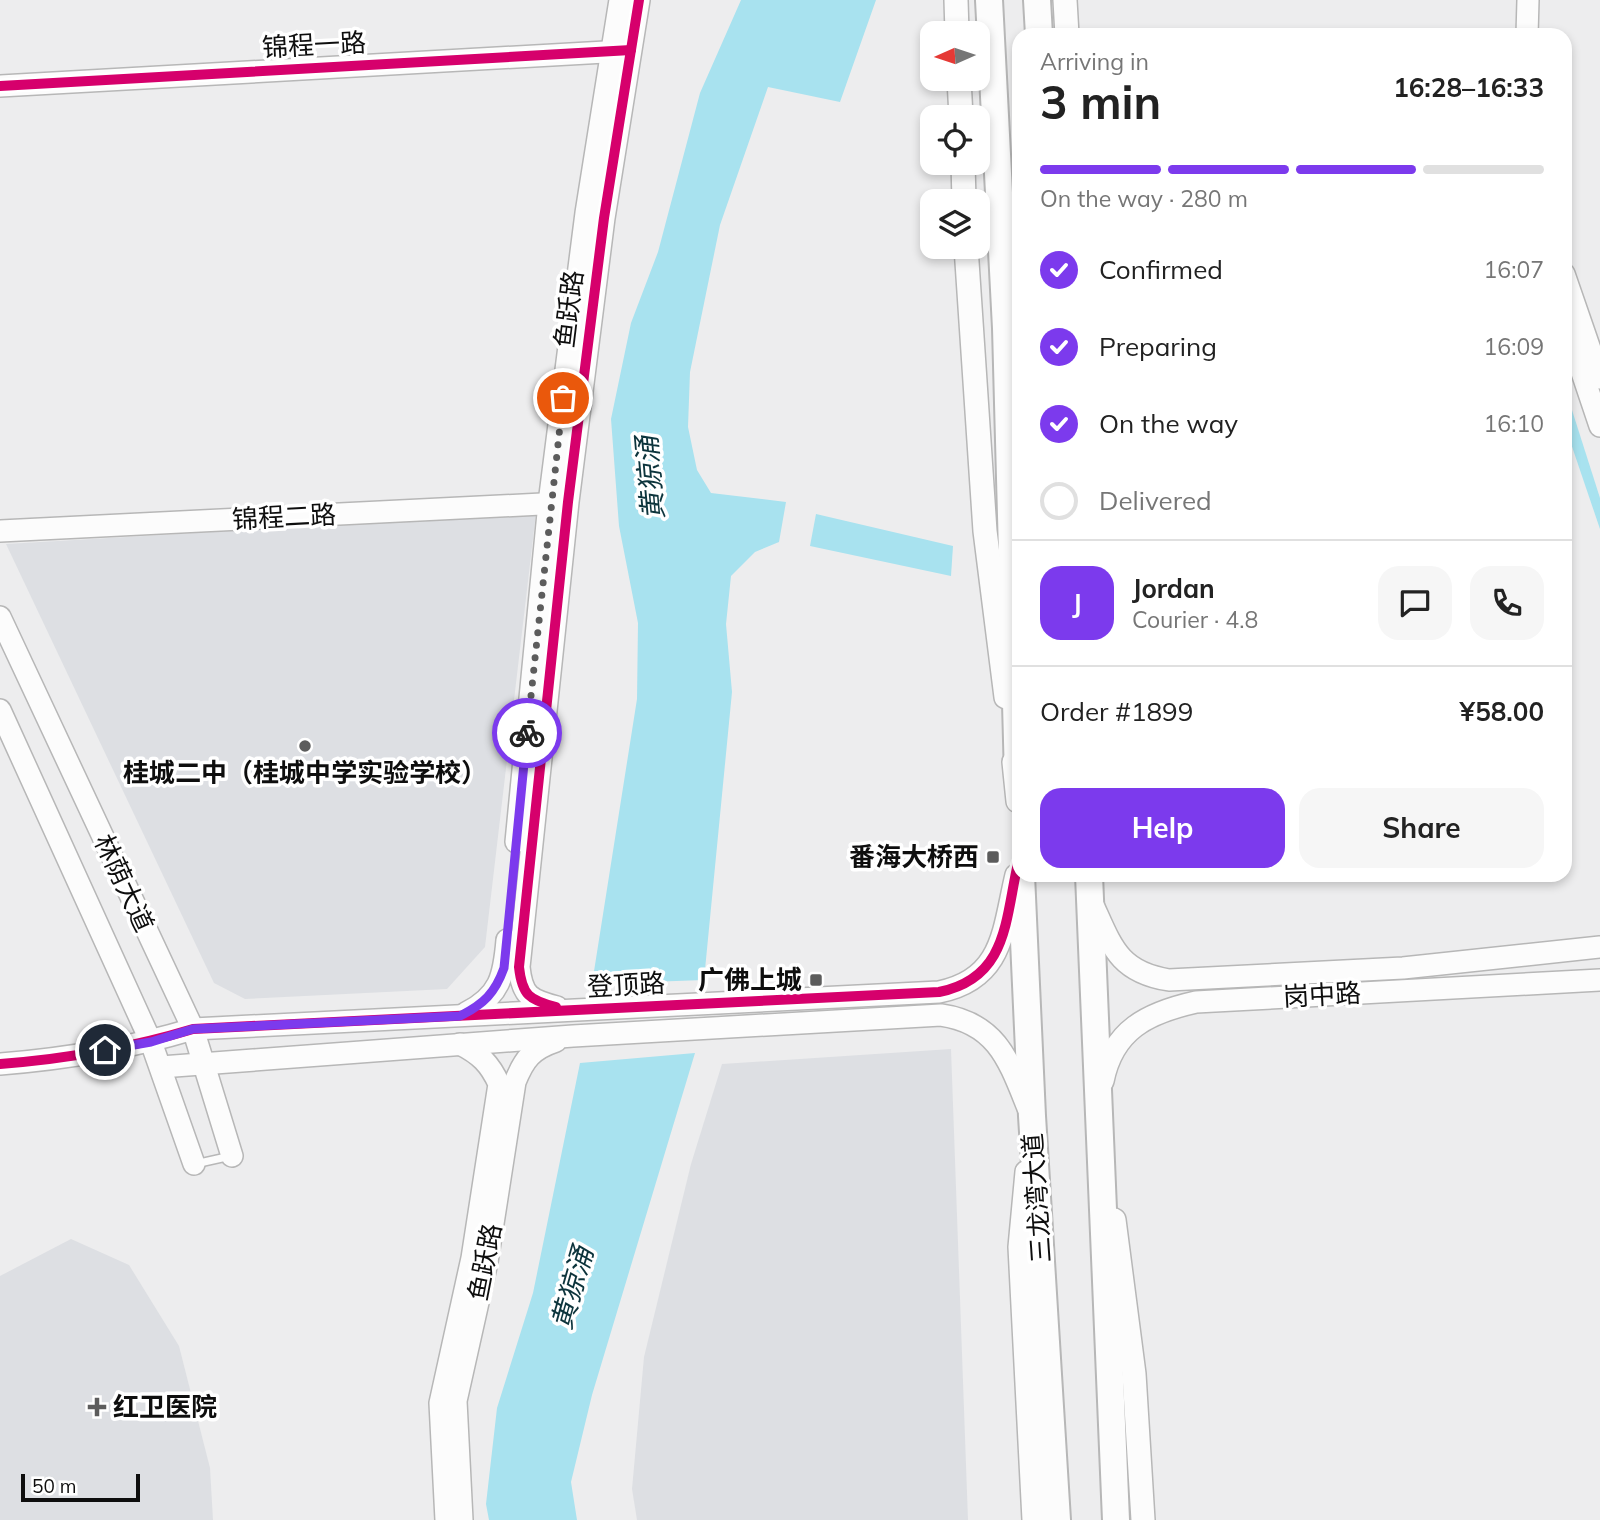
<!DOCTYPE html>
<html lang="en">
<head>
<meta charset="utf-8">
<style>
  body { margin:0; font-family:Mulish,"Noto Sans SC",sans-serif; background:#f6f6f6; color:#222; height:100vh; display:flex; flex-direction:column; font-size:26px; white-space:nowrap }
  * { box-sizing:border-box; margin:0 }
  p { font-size:23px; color:#767676 }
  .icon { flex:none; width:38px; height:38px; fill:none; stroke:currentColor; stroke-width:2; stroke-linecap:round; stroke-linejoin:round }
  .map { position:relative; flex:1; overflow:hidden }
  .side { position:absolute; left:1012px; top:28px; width:560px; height:854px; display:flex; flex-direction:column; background:#fff; border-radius:21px; box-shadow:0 4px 10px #0003 }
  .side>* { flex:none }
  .needle { width:46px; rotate:267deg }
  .fabs { position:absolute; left:920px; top:21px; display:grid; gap:14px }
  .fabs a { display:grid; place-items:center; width:70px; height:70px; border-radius:14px; background:#fff; box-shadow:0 4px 10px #0003; font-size:35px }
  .scale { position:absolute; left:21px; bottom:18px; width:119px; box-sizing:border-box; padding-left:7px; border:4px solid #0e0e0e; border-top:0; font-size:19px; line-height:24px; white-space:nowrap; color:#0e0e0e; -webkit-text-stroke:5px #fff; paint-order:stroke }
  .pin { position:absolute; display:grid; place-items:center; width:60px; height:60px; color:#fff; margin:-30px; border:4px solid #fff; border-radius:50%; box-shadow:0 2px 7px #0007 }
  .courier { position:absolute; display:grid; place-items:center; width:70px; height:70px; margin:-35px; border:5px solid #7c3aed; border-radius:50%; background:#fff; color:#222; box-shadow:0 2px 9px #0007 }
  .head em { font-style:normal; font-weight:700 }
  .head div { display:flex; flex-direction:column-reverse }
  .head { display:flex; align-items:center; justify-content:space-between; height:119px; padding:0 28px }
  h1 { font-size:46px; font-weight:700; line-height:52px }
  .bar { display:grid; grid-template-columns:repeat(4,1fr); gap:10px 7px; align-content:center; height:84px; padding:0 28px }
  .bar i { height:9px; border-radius:5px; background:#e0e0e0 }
  .bar .on { background:#7c3aed }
  .bar p { grid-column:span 4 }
  .line { display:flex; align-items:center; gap:18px; padding:0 28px; border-top:2px solid #e0e0e0 }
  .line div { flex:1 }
  .round { display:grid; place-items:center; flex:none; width:74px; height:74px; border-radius:21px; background:#f6f6f6 }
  ol { padding:0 28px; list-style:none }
  li { display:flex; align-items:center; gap:21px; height:77px }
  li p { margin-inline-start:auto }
  li .icon { padding:7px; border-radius:50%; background:#7c3aed; color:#fff; stroke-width:4 }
  li:last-child { color:#767676 }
  li i { width:38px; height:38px; border:4px solid #e0e0e0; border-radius:50% }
  .cta { display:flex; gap:14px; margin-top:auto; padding:14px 28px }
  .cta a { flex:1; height:80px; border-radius:21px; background:#7c3aed; color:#fff; font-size:28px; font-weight:700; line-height:80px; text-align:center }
  .cta a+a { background:#f6f6f6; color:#222 }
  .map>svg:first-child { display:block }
  .built { fill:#dddfe3 }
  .water { fill:#a8e2ef }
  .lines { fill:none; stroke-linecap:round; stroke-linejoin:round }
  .lane-casing { stroke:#b7b7b7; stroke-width:10 }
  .secondary-casing { stroke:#b7b7b7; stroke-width:24 }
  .primary-casing { stroke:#b7b7b7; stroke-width:26 }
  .highway-casing { stroke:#b7b7b7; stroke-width:30 }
  .lane { stroke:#fcfcfc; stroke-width:7 }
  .secondary { stroke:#fcfcfc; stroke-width:21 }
  .primary { stroke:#fcfcfc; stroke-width:23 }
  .highway { stroke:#fcfcfc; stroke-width:26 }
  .cycleway-casing { stroke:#fff; stroke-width:15 }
  .cycleway { stroke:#d6006c; stroke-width:10 }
  .done { stroke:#5c5c5c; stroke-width:7; stroke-dasharray:0 12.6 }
  .route { stroke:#7c3aed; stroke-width:9 }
  .poi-dot { fill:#5c5c5c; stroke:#fff; stroke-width:2.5 }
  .labels { text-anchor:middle; stroke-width:7; stroke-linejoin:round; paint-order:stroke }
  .street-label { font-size:26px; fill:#0e0e0e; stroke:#fff }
  .poi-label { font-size:26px; font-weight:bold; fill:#0e0e0e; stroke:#fff; text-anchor:end }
  .water-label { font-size:28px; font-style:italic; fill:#0c343c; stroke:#fff }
</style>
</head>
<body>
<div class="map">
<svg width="1600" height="1520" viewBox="0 0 1600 1520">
  <rect width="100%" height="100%" fill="#ededee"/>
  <g class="built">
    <polygon points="536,513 485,947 447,989 245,999 214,983 6,544"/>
    <polygon points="951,1049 968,1520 637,1520 632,1489 644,1357 691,1164 722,1064"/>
    <polygon points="71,1239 129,1265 179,1346 210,1468 213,1520 0,1520 0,1276"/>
  </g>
  <g class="water">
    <polygon points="741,0 876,0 840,102 768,87 720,225 690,372 688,427 697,470 711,493 786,502 779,542 755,552 731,576 726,624 732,692 704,980 592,984 637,699 638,623 619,526 611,419 631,323 658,252 700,93"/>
    <polygon points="1564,385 1600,498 1600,529 1565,426"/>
    <polygon points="816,514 953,546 951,576 810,546"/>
    <polygon points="695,1053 592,1395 571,1482 577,1520 489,1520 486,1504 497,1408 533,1293 580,1063"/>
  </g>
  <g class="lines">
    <defs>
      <polyline id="lane" points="195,1164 231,1156"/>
      <g id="secondary">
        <polyline points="1527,35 1528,0"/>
        <polyline points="0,86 623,51"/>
        <polyline points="1564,274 1600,378"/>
        <polyline points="1564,319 1600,426"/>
        <polyline points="0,531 561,503"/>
        <polyline points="0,617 193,1029 232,1156"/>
        <polyline points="0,710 151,1042 194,1164"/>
        <polyline points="516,842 549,503 586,213 620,0"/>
        <path d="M1093 905C1112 947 1119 972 1169 980L1403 968 1600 947"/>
        <path d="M557 1007C530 1000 522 996 519 967L568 502 604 218 639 0"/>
        <path d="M466 1013C500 996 504 976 507 940"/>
        <path d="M0 1064C65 1059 130 1048 193 1029L939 992C1004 979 1003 929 1016 875"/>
        <path d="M161 1067 573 1036 941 1015C997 1023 1009 1061 1028 1108"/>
        <path d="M1103 1081C1113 1030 1147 1013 1196 1002L1600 980"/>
        <path d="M446 1520 440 1403 472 1258 499 1084C490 1064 480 1054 460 1044"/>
        <path d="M462 1520 456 1401 487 1262 515 1082C524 1059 532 1049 556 1041"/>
      </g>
      <g id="primary">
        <polyline points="956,0 957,33"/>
        <polyline points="1065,0 1067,35"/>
        <polyline points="959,79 961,117"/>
        <polyline points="963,163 964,201"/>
        <polyline points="966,247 985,531 1006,697"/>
        <polyline points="1014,762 1018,801"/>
        <polyline points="1027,1172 1020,1247 1034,1520"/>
        <polyline points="1114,1220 1134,1374 1143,1520"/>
      </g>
      <g id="highway">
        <polyline points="989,0 1006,328 1018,778"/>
        <polyline points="1037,0 1039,35"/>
        <polyline points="1021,875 1032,1116 1057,1520"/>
        <polyline points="1089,875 1116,1520"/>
      </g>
    </defs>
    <use href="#lane" class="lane-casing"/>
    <use href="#secondary" class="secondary-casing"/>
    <use href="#primary" class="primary-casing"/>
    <use href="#highway" class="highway-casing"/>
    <use href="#lane" class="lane"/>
    <use href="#secondary" class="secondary"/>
    <use href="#primary" class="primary"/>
    <use href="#highway" class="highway"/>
    <defs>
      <g id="cycleway">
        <polyline points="0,86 631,50"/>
        <path d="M556 1007C529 1000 522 995 519 967L568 502 604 218 639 0"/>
        <path d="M0 1064C65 1059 130 1048 193 1029L939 992C1008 978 1005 920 1018 863"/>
      </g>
    </defs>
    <use href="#cycleway" class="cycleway-casing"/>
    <use href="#cycleway" class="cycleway"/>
  </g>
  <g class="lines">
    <polyline class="done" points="527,733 563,398"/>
    <path class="route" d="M105 1050 151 1042 193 1029 460 1016C484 1004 495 993 504 968L527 733"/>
  </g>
  <g class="poi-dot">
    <circle cx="305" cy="746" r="7"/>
    <rect x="986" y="850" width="14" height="14" rx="3.5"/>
    <rect x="809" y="973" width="14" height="14" rx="3.5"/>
    <path d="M93.5 1396.5h7v7h7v7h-7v7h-7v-7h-7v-7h7z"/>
  </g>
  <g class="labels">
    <g class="street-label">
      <text transform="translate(314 45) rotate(-3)" y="9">锦程一路</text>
      <text transform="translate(569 309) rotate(-83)" y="9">鱼跃路</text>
      <text transform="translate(284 517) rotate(-3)" y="9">锦程二路</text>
      <text transform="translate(124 883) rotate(65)" y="9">林荫大道</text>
      <text transform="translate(626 985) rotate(-3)" y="9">登顶路</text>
      <text transform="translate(1322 995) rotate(-3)" y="9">岗中路</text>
      <text transform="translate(1037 1198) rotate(-94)" y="9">三龙湾大道</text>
      <text transform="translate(485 1262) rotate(-79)" y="9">鱼跃路</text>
    </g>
    <g class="poi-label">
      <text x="305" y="782" text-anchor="middle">桂城二中（桂城中学实验学校）</text>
      <text x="979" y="866">番海大桥西</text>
      <text x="802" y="989">广佛上城</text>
      <text x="113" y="1416" text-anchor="start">红卫医院</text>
    </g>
    <g class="water-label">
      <text transform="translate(650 478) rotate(-95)" y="10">黄猄涌</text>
      <text transform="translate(572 1288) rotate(-74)" y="10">黄猄涌</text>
    </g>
  </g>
</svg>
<div class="fabs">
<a><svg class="needle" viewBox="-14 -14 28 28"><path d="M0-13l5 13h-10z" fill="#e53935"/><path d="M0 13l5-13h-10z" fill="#767676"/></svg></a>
<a><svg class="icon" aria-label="locate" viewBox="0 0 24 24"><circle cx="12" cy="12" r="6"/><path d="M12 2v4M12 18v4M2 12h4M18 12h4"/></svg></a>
<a><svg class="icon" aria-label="layers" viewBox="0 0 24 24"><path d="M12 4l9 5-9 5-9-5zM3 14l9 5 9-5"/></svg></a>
</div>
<div class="scale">50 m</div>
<div class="pin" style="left:563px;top:398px;background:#ea580c"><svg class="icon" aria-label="bag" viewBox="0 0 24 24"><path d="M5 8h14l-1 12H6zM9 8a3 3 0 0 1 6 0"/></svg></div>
<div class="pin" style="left:105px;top:1050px;background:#1f2937"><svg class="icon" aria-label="home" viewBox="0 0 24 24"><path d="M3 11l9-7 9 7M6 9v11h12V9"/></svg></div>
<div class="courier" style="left:527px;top:733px"><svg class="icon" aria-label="bike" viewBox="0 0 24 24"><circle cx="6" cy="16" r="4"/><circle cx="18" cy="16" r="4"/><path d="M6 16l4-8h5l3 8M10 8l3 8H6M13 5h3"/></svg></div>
<section class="side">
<div class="head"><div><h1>3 min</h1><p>Arriving in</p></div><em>16:28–16:33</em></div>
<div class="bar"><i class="on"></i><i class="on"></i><i class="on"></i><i></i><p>On the way · 280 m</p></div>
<ol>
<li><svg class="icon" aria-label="check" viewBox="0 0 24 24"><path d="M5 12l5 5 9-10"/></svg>Confirmed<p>16:07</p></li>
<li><svg class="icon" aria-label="check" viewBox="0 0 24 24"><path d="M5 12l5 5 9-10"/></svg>Preparing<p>16:09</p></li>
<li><svg class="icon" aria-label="check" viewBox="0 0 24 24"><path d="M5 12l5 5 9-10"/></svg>On the way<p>16:10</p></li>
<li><i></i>Delivered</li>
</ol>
<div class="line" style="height:126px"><b class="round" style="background:#7c3aed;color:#fff">J</b><div><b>Jordan</b><p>Courier · 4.8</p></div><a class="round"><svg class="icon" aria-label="chat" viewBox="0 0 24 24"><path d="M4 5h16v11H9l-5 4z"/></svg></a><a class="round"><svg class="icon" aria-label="phone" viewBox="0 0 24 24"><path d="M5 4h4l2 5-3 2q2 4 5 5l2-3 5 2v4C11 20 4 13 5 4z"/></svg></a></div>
<div class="line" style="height:91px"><div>Order #1899</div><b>¥58.00</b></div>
<div class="cta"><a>Help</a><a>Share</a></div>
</section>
</div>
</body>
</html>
